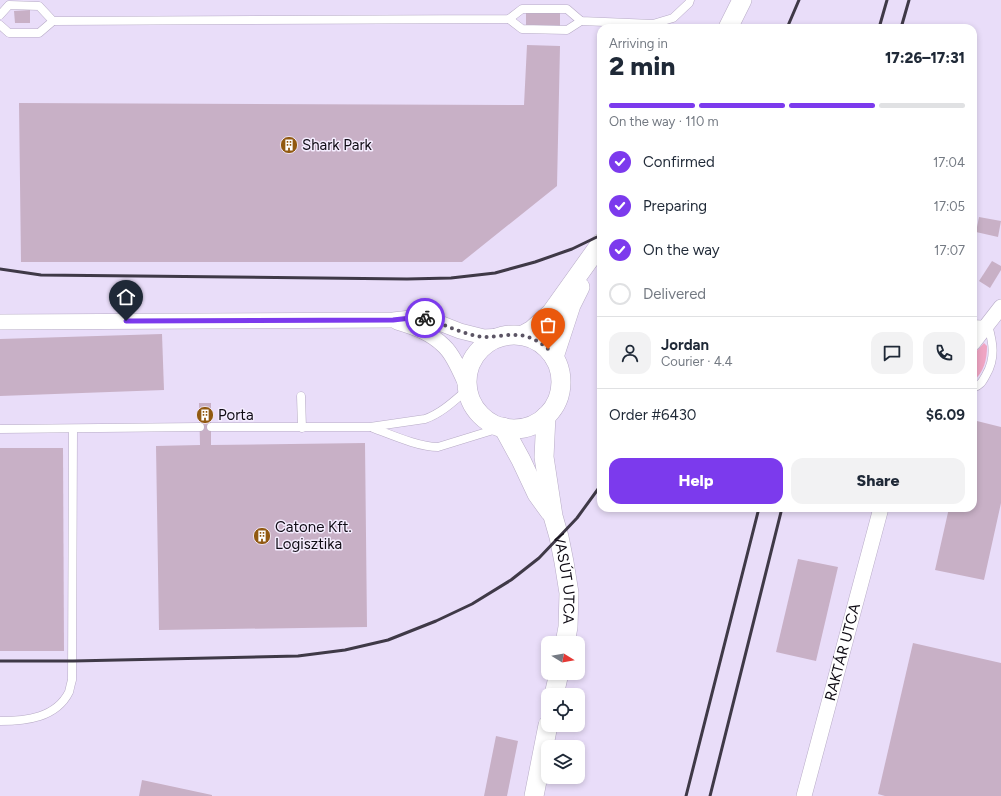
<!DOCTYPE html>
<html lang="en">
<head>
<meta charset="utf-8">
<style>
  body { margin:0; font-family:Figtree,sans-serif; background:#f2f2f3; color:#1f2937; height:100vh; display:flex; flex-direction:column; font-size:15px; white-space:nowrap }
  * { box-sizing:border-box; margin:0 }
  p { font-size:13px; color:#747a83 }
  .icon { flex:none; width:22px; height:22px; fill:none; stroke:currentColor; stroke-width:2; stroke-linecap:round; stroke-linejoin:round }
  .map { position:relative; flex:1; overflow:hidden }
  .side { position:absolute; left:597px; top:24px; width:380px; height:488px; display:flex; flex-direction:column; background:#fff; border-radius:12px; box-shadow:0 2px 6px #0003 }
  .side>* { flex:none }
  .needle { width:26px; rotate:101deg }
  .tools { position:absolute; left:541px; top:636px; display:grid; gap:8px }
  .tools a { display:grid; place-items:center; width:44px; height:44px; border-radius:8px; background:#fff; box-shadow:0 2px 6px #0003; font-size:20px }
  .pin { position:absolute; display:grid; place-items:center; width:34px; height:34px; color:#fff; margin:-41px -17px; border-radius:50% 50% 50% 0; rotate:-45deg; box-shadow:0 0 4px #0007 }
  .pin .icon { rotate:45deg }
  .courier { position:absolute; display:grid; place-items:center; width:40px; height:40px; margin:-20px; border:3px solid #7c3aed; border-radius:50%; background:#fff; color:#222; box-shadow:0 1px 5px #0007 }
  .head em { font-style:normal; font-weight:800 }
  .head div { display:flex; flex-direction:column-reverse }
  .head { display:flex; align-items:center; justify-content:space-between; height:68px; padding:0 12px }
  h1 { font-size:26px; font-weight:800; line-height:30px }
  .bar { display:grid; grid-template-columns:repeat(4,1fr); gap:6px 4px; align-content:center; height:48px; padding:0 12px }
  .bar i { height:5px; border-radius:3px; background:#e0e1e3 }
  .bar .on { background:#7c3aed }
  .bar p { grid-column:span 4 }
  .line { display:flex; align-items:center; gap:10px; padding:0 12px; border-top:1px solid #e0e1e3 }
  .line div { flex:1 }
  .round { display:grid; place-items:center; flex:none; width:42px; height:42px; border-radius:12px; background:#f2f2f3 }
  ol { padding:0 12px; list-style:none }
  li { display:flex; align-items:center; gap:12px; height:44px }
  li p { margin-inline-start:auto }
  li .icon { padding:4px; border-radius:50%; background:#7c3aed; color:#fff; stroke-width:4 }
  li:last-child { color:#747a83 }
  li i { width:22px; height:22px; border:2px solid #e0e1e3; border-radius:50% }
  .primary-button { display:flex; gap:8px; margin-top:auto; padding:8px 12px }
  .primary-button a { flex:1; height:46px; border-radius:12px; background:#7c3aed; color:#fff; font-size:16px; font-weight:800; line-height:46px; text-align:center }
  .primary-button a+a { background:#f2f2f3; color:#1f2937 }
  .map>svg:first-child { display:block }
  .green { fill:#efa5c3 }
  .building { fill:#c8b0c6 }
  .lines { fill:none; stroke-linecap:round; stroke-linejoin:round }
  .service-casing { stroke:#b7abc6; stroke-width:9 }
  .minor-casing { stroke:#b7abc6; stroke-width:16 }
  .tertiary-casing { stroke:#b7abc6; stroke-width:20 }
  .service { stroke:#fff; stroke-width:8 }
  .minor { stroke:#fff; stroke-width:15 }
  .tertiary { stroke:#fff; stroke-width:19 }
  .rail { stroke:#3f3947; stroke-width:3 }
  .done { stroke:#5b5464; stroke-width:4; stroke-dasharray:0 7.2 }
  .route { stroke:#7c3aed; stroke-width:5 }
  .labels { text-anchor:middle; stroke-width:3; stroke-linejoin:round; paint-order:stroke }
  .poi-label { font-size:15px; fill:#0f0b14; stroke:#f4ecfe; text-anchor:start }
  .street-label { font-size:15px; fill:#0f0b14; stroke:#f4ecfe }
</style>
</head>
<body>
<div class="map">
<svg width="1001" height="796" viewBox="0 0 1001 796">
  <rect width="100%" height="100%" fill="#e9ddf9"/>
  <path class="green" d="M984 343 987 346C987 359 984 373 973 381V355Z"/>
  <g class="building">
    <polygon points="30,10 30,23 15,23 14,11"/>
    <polygon points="526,12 560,13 560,26 526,25"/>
    <polygon points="527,45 560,46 557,186 462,262 21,262 19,103 524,105"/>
    <polygon points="979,217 1001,221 998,237 976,232"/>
    <polygon points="992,261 1001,266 1001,270 990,288 979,281"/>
    <polygon points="162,334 164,390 0,396 0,339"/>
    <polygon points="199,403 211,403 211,445 365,443 367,627 159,630 156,446 200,445"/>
    <polygon points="973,420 1001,427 1001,503 984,580 935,570 949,508 973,508"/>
    <polygon points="0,448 63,448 64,651 0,651"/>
    <polygon points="798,559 838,567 816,661 776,652"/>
    <polygon points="913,643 1001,663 1001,796 885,796 878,794"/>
    <polygon points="496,736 518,741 507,796 484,796"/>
    <polygon points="142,780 212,795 212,796 139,796"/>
  </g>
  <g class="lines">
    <defs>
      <g id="service">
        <polyline points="0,15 9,5 39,6 53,21 509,19 522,9 567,9 581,21 653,24 673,18 689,3 690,0"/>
        <polyline points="509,19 522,29 567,30 581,21"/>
        <polyline points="0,25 9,33 39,33 53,21"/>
        <path d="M973 324 988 325C993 343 996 358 986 375 982 382 981 385 973 388"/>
        <polyline points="301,396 302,428"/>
        <path d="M211 427H370L425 419C442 413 455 400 468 389"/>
        <path d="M373 428C392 435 419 447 438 447L503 427"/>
        <polyline points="0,429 200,427"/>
        <path d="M0 721C26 721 56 718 69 692 70 688 71 683 72 680L73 429"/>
      </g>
      <g id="minor">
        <polyline points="0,322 393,320 420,317 437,322 460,331 484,337 503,336"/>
        <path d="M397 322C414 327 431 333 444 346 454 355 462 376 468 389"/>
        <polyline points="973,343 1001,307"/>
        <path id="s1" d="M804 796 881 508"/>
      </g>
      <g id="tertiary">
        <polyline points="728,28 742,0"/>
        <polyline points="523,335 532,330 551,313 601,243"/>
        <circle cx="514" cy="382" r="47"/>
        <polyline points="554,357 571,305 580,287"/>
        <path id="s2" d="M546 416 544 457 553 516 559 537 564 562 569 593 568 627 565 643"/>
        <polyline points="503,427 521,460 537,494 550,512"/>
        <polyline points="554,695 559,673"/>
        <polyline points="534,796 548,725"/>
      </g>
    </defs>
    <use href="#service" class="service-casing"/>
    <use href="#minor" class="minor-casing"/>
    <use href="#tertiary" class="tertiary-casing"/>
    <use href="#service" class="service"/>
    <use href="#minor" class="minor"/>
    <use href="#tertiary" class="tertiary"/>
    <g class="rail">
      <polyline points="787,28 799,0"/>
      <polyline points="879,28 887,0"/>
      <polyline points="901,28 909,0"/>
      <polyline points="0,269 41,275 407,279 451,278 495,273 535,262 572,249 601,235"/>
      <polyline points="0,661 73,661 298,656 345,650 388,640 436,621 472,604 511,580 539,558 559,537 577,518 601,485"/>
      <polyline points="686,796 759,508"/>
      <polyline points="710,796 782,508"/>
    </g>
  </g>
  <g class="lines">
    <path class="done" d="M425 318C444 324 463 335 484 337 493 337 503 335 512 335 526 334 538 340 548 349"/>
    <polyline class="route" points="126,321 393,320 420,317 425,318"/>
  </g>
  <defs>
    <symbol id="building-disc" viewBox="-11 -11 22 22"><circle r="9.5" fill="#915911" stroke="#f4ecfe"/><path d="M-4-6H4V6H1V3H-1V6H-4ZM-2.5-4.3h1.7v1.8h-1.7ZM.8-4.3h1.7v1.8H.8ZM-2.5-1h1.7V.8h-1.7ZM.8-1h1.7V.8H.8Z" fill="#fff"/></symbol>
  </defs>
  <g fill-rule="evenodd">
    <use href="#building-disc" x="279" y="135" width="20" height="20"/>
    <use href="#building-disc" x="195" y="405" width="20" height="20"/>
    <use href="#building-disc" x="252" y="526" width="20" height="20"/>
  </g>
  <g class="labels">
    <g class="poi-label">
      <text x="302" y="150">Shark Park</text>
      <text x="218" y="420">Porta</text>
      <text x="275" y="532">Catone Kft.<tspan x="275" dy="17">Logisztika</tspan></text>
    </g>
    <g class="street-label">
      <text dy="5" stroke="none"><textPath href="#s2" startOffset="165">VASÚT UTCA</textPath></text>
      <text dy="5" stroke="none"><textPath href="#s1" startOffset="149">RAKTÁR UTCA</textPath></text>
    </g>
  </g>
</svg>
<div class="tools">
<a><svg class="needle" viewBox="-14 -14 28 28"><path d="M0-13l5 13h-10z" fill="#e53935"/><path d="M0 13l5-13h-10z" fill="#747a83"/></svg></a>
<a><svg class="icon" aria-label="locate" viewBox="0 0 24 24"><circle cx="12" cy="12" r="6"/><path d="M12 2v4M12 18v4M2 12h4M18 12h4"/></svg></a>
<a><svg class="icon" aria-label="layers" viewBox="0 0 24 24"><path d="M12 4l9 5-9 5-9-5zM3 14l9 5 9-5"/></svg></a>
</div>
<div class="pin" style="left:548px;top:349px;background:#ea580c"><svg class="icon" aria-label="bag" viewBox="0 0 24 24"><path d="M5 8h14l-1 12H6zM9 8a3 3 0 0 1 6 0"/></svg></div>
<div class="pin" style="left:126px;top:321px;background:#1f2937"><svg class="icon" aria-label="home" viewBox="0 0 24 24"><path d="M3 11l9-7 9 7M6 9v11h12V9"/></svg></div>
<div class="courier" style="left:425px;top:318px"><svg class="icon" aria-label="bike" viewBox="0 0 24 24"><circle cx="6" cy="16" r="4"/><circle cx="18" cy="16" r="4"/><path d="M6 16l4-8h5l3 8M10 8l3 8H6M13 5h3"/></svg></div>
<section class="side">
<div class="head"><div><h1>2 min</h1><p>Arriving in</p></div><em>17:26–17:31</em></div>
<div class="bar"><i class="on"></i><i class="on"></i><i class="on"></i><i></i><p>On the way · 110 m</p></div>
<ol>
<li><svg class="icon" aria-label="check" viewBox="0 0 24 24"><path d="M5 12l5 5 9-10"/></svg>Confirmed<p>17:04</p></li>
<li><svg class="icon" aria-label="check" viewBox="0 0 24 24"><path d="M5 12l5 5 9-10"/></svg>Preparing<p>17:05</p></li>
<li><svg class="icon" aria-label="check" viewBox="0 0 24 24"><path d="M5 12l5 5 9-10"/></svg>On the way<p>17:07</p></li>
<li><i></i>Delivered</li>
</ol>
<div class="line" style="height:72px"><a class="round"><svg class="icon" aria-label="person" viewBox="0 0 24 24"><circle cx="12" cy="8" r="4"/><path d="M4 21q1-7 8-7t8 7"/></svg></a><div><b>Jordan</b><p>Courier · 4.4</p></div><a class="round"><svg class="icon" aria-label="chat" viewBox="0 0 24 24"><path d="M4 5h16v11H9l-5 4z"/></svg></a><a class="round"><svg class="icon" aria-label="phone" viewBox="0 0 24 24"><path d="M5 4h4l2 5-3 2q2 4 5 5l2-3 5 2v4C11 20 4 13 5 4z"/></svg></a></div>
<div class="line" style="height:52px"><div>Order #6430</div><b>$6.09</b></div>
<div class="primary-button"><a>Help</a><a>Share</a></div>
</section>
</div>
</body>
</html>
